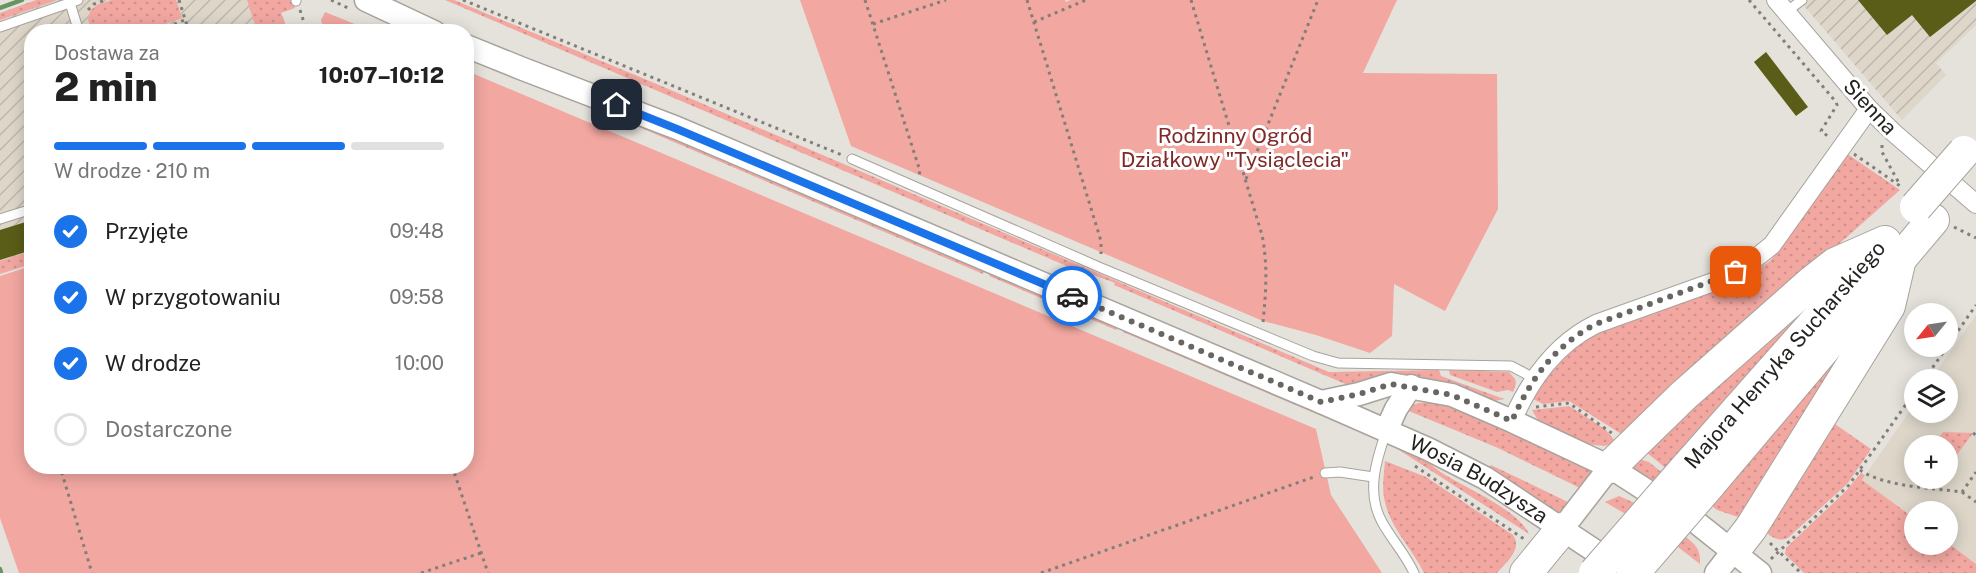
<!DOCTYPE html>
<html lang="pl">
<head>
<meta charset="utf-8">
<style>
  body { margin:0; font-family:"Public Sans",sans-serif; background:#f2f2f2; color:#222; height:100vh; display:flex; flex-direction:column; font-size:22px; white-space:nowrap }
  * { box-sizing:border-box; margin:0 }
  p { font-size:20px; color:#767676 }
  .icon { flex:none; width:33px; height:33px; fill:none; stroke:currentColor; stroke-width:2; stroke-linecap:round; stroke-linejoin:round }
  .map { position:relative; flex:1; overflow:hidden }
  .panel { position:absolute; left:24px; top:24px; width:450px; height:450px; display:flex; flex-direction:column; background:#fff; border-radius:24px; box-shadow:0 3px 15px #0003 }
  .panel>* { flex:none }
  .needle { width:39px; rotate:240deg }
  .buttons { position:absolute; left:1904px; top:303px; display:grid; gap:12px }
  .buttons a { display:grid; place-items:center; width:54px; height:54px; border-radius:50%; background:#fff; box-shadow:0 3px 15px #0003; font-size:30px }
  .pin { position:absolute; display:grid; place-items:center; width:51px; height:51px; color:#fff; margin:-26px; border-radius:12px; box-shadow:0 3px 9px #0006 }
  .courier { position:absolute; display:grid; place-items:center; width:60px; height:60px; margin:-30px; border:4px solid #1a73e8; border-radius:50%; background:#fff; color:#222; box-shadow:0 2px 8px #0007 }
  .headline em { font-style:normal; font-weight:800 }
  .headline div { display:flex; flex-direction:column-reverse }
  .headline { display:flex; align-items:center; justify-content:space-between; height:102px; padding:0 30px }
  h1 { font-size:39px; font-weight:800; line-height:45px }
  .bar { display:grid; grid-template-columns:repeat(4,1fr); gap:9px 6px; align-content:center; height:72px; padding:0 30px }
  .bar i { height:8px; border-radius:4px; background:#e0e0e0 }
  .bar .current { background:#1a73e8 }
  .bar p { grid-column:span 4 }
  ol { padding:0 30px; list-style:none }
  li { display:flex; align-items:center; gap:18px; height:66px }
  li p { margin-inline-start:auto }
  li .icon { padding:6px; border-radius:50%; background:#1a73e8; color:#fff; stroke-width:4 }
  li:last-child { color:#767676 }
  li i { width:33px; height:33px; border:3px solid #e0e0e0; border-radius:50% }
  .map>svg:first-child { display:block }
  .built { fill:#ddd6c9; fill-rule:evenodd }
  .industrial { fill:url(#industrial-furrows) }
  .grass { fill:url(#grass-dots) }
  .garden { fill:#f2a7a1 }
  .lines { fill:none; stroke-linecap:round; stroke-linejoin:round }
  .stream { stroke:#679561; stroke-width:4.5 }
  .building { fill:#595d17 }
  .service-casing { stroke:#a7a39d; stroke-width:11 }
  .minor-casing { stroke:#a7a39d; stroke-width:20 }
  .tertiary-casing { stroke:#a7a39d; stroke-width:25 }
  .trunk-casing { stroke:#a7a39d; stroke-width:34 }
  .path { stroke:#817f7a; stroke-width:3; stroke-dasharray:3 4.5; stroke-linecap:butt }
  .service { stroke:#fff; stroke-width:9 }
  .minor { stroke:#fff; stroke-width:18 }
  .tertiary { stroke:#fff; stroke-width:22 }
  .trunk { stroke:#fff; stroke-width:32 }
  .trunk-bridge-casing { stroke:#a7a39d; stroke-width:34; stroke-linecap:butt }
  .trunk-bridge { stroke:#fff; stroke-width:32 }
  .done { stroke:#686662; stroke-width:6; stroke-dasharray:0 10.8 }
  .route { stroke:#1a73e8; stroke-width:8 }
  .labels { text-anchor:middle; stroke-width:6; stroke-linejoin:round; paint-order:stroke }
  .street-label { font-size:21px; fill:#242320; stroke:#fff }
  .park-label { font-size:21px; fill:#7f2928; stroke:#fff }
</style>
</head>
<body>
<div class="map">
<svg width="1976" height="573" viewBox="0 0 1976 573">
  <defs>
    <pattern id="industrial-furrows" width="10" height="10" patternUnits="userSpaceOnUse" patternTransform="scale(1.5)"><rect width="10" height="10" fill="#ddd6c9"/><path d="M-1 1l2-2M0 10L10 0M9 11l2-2" fill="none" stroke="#beb7ac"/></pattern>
    <pattern id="grass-dots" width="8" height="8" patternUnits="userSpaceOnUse" patternTransform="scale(1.5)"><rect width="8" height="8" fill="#f2a7a1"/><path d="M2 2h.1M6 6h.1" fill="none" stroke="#cf8f8a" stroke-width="1.8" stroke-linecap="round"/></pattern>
  </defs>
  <rect width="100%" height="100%" fill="#e5e2dc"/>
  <path class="built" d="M1976 315V564L1947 542V512H1914V518L1862 480 1914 405V412H1947V380L1931 379ZM1914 446H1947V478H1914Z"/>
  <g class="industrial">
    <polygon points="47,0 277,0 288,31 32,32 31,264 0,274 0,16"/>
    <polygon points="1799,0 1976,0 1976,25 1936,63 1946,75 1902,120"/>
  </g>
  <g class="grass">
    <polygon points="36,0 57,0 0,20 0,13"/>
    <polygon points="112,0 176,0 182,18 147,31 92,31 88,20 90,11 97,5"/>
    <polygon points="247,0 292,0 295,8 281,13 288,31 257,31"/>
    <polygon points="445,0 454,0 652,82 1329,372 1439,370 1441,376 1504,399 1490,402 1357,389 1114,285 1115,283 1091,274 1090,276"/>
    <polygon points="467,57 620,114 1364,430 1369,436 1123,332 1123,330 1118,328 1116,330 989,276 990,274 984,271 983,274 627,122 627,119 621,117 620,119 606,114 607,111 601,109 600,111"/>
    <path d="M1846 153 1900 190 1623 435 1569 401 1543 404 1533 399C1550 372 1570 349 1597 333L1736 284 1770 261 1780 249Z"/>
    <polygon points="31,251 31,264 0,274 0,261"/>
    <polygon points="1843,268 1668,470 1641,448"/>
    <polygon points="1860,324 1744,519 1717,510 1709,504"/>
    <polygon points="1449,370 1509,372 1515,379 1516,383 1513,392 1508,390 1497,392 1450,375"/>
    <polygon points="1437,402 1467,410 1595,471 1580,488 1498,448 1404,409 1418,403"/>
    <polygon points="1569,406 1605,429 1616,442 1605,446 1585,444 1540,424 1532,410"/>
    <path d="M1832 422 1871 449 1848 483 1789 537C1778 544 1770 535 1761 529Z"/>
    <polygon points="1943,432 1973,433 1947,468 1947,446 1933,445"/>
    <path d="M1402 447C1419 453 1430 465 1445 475 1467 488 1519 511 1529 534L1396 448Z"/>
    <polygon points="1639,459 1649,462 1665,475 1657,484 1626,466"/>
    <path d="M1385 461 1426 477 1513 535C1523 550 1506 562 1497 573H1424C1412 548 1389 527 1384 498 1382 486 1384 473 1385 461Z"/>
    <polygon points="1491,465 1570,503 1561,515 1489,468"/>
    <polygon points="1861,473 1865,475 1862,480 1914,518 1914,544 1947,544 1947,542 1976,564 1976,573 1804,573 1785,554 1786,548 1846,491"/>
    <polygon points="1619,496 1639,505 1629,516 1605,502"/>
    <path d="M1682 534C1694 543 1701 548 1700 564L1674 544Z"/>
  </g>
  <g class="garden">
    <polygon points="800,0 1065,0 1066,2 1070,0 1397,0 1363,73 1497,74 1498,209 1445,311 1394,284 1392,336 1370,353 1316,335 1263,321 851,146"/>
    <polygon points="325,12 372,31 324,31 321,20"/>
    <polygon points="467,71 1316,429 1331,495 1382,573 19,573 0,518 0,276 31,266 32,466 466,466"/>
  </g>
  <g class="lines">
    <g class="stream">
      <polyline points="0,8 22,0"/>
      <polyline points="0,569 1,573"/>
    </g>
  </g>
  <g class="building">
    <polygon points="1858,0 1976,0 1976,1 1930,37 1912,15 1887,35"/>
    <polygon points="1766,52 1808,107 1796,116 1754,62"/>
    <polygon points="32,220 32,250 0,260 0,230"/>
  </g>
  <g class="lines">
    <defs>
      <g id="service">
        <polyline points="296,0 296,1"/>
        <polyline points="70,3 79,32"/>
        <polyline points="1786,12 1802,0"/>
        <polyline points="0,27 78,0"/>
        <polyline points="852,159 1099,267 1313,356 1338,363 1511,366 1534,378"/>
        <polyline points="0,219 32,209"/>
        <path d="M1386 432C1376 461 1366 493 1382 522 1392 540 1406 555 1414 573"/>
        <polyline points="1325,473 1340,472 1373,477"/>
      </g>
      <g id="minor">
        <polyline points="1776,0 1869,109 1894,133 1976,204"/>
        <path d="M1512 421C1530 380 1555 344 1596 324L1716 281C1738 272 1754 260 1772 245L1869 109"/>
      </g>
      <g id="tertiary">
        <polyline points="366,0 434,32"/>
        <path id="s1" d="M466 46 523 69 677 128 1321 402 1428 449 1485 478 1619 567"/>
        <polyline points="1321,402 1359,394 1391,384 1452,395 1512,421 1610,467 1697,523 1760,573"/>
        <polyline points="1386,431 1396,409 1411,386"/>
        <polyline points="1562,529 1610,467"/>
        <polyline points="1716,573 1734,550"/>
      </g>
      <g id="trunk">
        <polyline points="1610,467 1683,396 1812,282 1835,264 1885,242"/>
        <polyline points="1687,467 1878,251"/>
        <polyline points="1709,485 1933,220"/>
        <polyline points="1734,550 1751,528 1889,306 1899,263"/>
        <polyline points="1526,573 1562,529"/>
      </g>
    </defs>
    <use href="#service" class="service-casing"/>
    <use href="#minor" class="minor-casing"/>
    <use href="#tertiary" class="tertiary-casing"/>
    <use href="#trunk" class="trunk-casing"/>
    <g class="path">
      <polyline points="179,0 189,32"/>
      <polyline points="331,0 350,9"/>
      <polyline points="463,0 842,155"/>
      <polyline points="865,0 920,171 919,175"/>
      <polyline points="1027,0 1101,241 1101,254"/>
      <path d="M1191 0 1262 235C1268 265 1266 292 1263 322"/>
      <polyline points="1749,0 1836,102 1837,105 1821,131 1829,137"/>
      <polyline points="88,10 94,4 105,0"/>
      <polyline points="300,10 307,32"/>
      <polyline points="1034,22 1086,0"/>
      <polyline points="873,24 946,0"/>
      <polyline points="153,32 185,20"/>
      <polyline points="1882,145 1882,152 1900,185"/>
      <polyline points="1854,154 1903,188"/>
      <polyline points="1246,179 1318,0"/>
      <polyline points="1954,227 1976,238"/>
      <polyline points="1924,380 1976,305"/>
      <polyline points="1536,407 1569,403 1613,434"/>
      <polyline points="1973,433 1976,435"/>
      <polyline points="73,466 61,470 92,573"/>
      <polyline points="452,466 488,573"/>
      <polyline points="1415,466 1524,539"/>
      <path d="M1860 470C1884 487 1933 488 1962 492L1976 472"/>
      <polyline points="1962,492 1976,502"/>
      <polyline points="1770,543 1801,573"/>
      <polyline points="1771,559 1849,485 1914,393"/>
      <polyline points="421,573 481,553"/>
      <polyline points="1041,573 1314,477"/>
    </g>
    <use href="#service" class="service"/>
    <use href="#minor" class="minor"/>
    <use href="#tertiary" class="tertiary"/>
    <use href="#trunk" class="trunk"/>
    <defs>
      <g id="trunk-bridge">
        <polyline points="1916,207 1964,152"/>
        <polyline points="1595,573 1687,467"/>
        <polyline points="1633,573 1709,485"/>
      </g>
    </defs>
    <use href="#trunk-bridge" class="trunk-bridge-casing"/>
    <use href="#trunk-bridge" class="trunk-bridge"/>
  </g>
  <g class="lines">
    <path class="done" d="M1072 296 1321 402 1359 394 1391 384 1452 395 1512 421C1530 380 1555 345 1596 324L1736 272"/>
    <polyline class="route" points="617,105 677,129 1072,296"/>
  </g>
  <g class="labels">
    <g class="street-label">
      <text transform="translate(1870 107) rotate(47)" y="7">Sienna</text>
      <text transform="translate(1785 355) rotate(-49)" y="7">Majora Henryka Sucharskiego</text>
      <text dy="7" stroke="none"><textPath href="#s1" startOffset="1102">Wosia Budzysza</textPath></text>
    </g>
    <g class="park-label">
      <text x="1235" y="143">Rodzinny Ogród<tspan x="1235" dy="24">Działkowy "Tysiąclecia"</tspan></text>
    </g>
  </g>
</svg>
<div class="buttons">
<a><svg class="needle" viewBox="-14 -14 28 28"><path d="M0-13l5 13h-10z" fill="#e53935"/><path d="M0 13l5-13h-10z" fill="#767676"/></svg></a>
<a><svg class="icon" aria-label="layers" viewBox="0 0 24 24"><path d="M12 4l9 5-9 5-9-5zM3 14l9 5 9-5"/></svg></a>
<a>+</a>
<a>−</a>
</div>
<div class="pin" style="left:1736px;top:272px;background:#ea580c"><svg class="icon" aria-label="bag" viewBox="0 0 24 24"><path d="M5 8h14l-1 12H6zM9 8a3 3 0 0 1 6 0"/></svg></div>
<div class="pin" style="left:617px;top:105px;background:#1f2937"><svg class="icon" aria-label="home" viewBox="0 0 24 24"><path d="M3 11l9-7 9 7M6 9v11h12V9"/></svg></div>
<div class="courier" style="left:1072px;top:296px"><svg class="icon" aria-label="car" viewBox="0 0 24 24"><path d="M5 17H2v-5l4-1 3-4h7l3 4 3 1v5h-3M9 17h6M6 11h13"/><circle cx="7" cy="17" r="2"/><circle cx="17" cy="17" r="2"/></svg></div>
<section class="panel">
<div class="headline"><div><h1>2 min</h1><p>Dostawa za</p></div><em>10:07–10:12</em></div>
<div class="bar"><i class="current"></i><i class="current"></i><i class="current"></i><i></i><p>W drodze · 210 m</p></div>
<ol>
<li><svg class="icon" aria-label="check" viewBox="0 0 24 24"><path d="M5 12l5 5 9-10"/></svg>Przyjęte<p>09:48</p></li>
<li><svg class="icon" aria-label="check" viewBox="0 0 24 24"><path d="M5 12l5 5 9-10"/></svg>W przygotowaniu<p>09:58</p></li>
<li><svg class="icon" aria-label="check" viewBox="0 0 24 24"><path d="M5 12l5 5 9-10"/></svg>W drodze<p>10:00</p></li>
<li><i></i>Dostarczone</li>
</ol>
</section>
</div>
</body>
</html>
